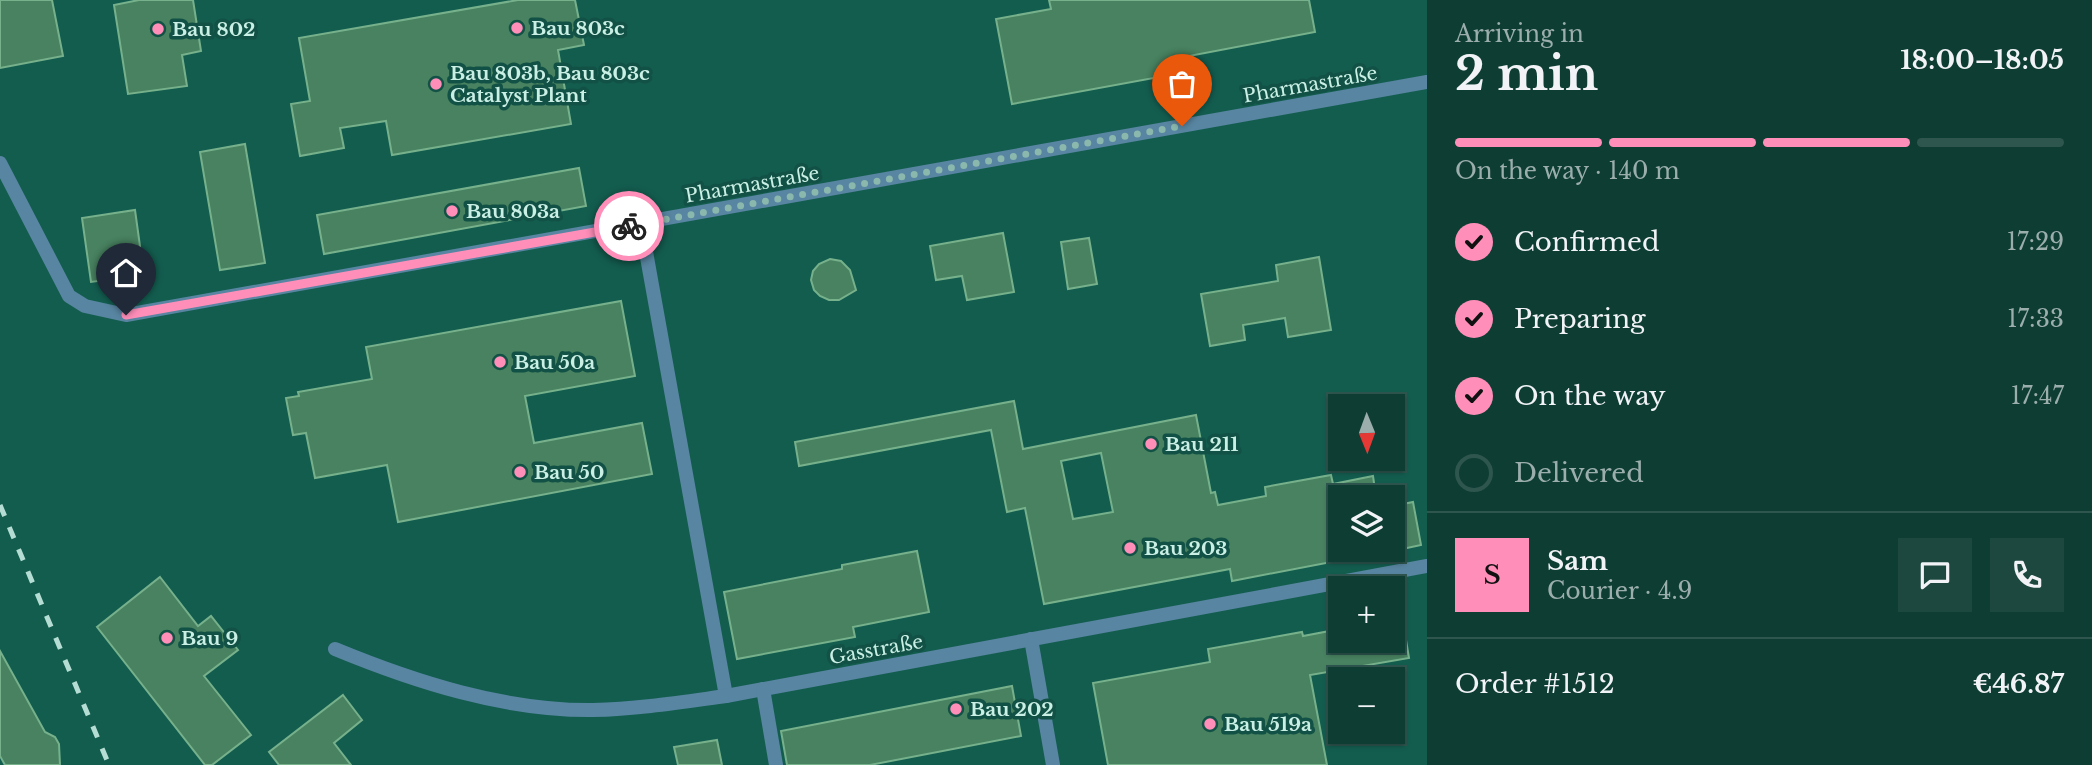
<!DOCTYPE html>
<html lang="en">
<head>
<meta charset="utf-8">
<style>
  body { margin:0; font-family:"Libre Baskerville",serif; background:#1c4840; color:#f1f3f6; height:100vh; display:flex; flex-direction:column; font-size:26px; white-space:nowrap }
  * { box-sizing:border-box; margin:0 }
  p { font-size:23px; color:#9baeac }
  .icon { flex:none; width:38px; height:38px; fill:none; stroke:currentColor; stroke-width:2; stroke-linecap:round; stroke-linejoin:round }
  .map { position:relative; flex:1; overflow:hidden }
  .panel { display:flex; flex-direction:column; background:#0e3d34; width:665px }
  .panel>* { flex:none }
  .needle { width:46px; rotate:179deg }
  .controls { position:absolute; left:1328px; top:394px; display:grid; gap:14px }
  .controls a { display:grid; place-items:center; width:77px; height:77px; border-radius:0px; background:#0e3d34; box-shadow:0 2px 5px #0004,0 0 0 2px #2e564f; font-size:35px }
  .pin { position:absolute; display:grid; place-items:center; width:60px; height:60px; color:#fff; margin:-72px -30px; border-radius:50% 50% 50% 0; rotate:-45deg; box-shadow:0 0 7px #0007 }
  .pin .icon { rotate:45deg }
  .courier { position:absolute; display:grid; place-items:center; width:70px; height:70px; margin:-35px; border:5px solid #ff8eb9; border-radius:50%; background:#fff; color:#222; box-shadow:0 2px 9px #0007 }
  .headline em { font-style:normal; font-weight:700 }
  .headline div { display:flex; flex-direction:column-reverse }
  .headline { display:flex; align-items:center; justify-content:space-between; height:119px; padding:0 28px }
  h1 { font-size:46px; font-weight:700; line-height:52px }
  .bar { display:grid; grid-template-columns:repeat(4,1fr); gap:10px 7px; align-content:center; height:84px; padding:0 28px }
  .bar i { height:9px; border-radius:5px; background:#2e564f }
  .bar .active { background:#ff8eb9 }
  .bar p { grid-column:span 4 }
  .line { display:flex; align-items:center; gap:18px; padding:0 28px; border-top:2px solid #2e564f }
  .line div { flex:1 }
  .round { display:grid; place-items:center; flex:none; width:74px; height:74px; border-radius:0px; background:#1c4840 }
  ol { padding:0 28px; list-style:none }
  li { display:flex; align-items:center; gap:21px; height:77px }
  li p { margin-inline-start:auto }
  li .icon { padding:7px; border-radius:50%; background:#ff8eb9; color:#111; stroke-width:4 }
  li:last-child { color:#9baeac }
  li i { width:38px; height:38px; border:4px solid #2e564f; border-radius:50% }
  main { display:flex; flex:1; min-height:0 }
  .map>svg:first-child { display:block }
  .built { fill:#135d4f; fill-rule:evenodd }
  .building { fill:#488260; stroke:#76b18c; stroke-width:2; fill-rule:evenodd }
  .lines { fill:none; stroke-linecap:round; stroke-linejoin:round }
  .minor { stroke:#5885a1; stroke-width:14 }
  .rail { stroke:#b5ddd3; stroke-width:5; stroke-dasharray:12 12; stroke-linecap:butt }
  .done { stroke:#8ab8ad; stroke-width:7; stroke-dasharray:0 12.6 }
  .route { stroke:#ff8eb9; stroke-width:9 }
  .poi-dot { fill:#ff8eb9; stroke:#125145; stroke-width:2.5 }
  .labels { text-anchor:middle; stroke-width:7; stroke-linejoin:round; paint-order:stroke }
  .poi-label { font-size:19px; font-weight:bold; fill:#caefe5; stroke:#125145; text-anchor:start }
  .street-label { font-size:19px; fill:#caefe5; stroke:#125145 }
</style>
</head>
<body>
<main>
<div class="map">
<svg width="1427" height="765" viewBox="0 0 1427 765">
  <rect width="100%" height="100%" fill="#125145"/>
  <path class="built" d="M0 0H1427V765H0ZM1340 406H1393V458H1340ZM1340 497H1393V550H1340ZM1340 588H1393V640H1340ZM1340 679H1393V732H1340Z"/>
  <g class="building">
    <polygon points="0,0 52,0 63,56 0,68"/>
    <polygon points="139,0 193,0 201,51 182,55 187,86 128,94 114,5"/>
    <polygon points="518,0 575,0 584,45 558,50 571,124 392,155 386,121 340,128 344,148 300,156 291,104 310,101 299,38"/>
    <polygon points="1049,0 1309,0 1315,32 1189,56 1192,71 1012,104 996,19 1051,9"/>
    <polygon points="245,144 265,263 220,270 200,152"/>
    <polygon points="579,168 586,206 324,254 317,215"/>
    <polygon points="135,210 144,275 91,282 82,218"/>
    <polygon points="1003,233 1014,292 967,300 962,276 936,280 930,246"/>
    <polygon points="1089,238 1097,284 1068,289 1061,242"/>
    <polygon points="1319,257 1331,330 1288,337 1285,318 1243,325 1245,340 1210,346 1201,294 1278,281 1276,265"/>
    <polygon points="830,259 841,261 850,270 856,290 839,300 829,300 820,296 814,290 811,280 813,271 819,264"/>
    <polygon points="621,301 635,376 525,396 534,443 642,423 652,474 398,522 387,465 315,478 306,433 293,435 286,398 299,396 298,392 372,379 366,347"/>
    <path d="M1014 401 1023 449 1196 415 1211 493 1215 492 1218 505 1266 496 1265 487 1331 475 1333 484 1373 476 1376 497H1340V550H1345L1347 559 1232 581 1230 569 1044 604 1025 508 1007 512 991 430 799 466 795 442ZM1101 453 1113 512 1073 519 1061 461Z"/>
    <polygon points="1413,502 1421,545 1393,551 1393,506"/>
    <polygon points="917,551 929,612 853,627 855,637 737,659 724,592 842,569 842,565"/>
    <polygon points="160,577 198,626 211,616 238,650 204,676 251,735 212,765 205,765 97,627"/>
    <polygon points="1340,629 1340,640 1406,640 1409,658 1310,675 1327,765 1108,765 1093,683 1210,662 1208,649 1302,632 1303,636"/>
    <polygon points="0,651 45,732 55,737 59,744 60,765 5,765 0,756"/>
    <polygon points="1012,686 1021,736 870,765 787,765 781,731"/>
    <polygon points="343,695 362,720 334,743 351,765 279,765 269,752"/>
    <polygon points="717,740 722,765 678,765 674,747"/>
  </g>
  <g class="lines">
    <g class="minor">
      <polyline points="0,163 69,296 85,306 126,315 1427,82"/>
      <polyline points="641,224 726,696"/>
      <polyline points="1031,639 1053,765"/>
      <path d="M335 649C415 682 505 711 593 710 638 709 682 702 726 696L1427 566"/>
      <polyline points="763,689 776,765"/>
    </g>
    <polyline class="rail" points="0,505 109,765"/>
  </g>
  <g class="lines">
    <polyline class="done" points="629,226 1182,126"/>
    <polyline class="route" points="126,315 629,226"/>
  </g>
  <g class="poi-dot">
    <circle cx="517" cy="28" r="7"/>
    <circle cx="158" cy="29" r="7"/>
    <circle cx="436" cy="84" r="7"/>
    <circle cx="452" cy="211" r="7"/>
    <circle cx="500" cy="362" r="7"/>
    <circle cx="1151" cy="444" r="7"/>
    <circle cx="520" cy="472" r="7"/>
    <circle cx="1130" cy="548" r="7"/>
    <circle cx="167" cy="638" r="7"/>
    <circle cx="956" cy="709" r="7"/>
    <circle cx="1210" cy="724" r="7"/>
  </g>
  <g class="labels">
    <g class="poi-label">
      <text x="531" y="35">Bau 803c</text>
      <text x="172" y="36">Bau 802</text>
      <text x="450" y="80">Bau 803b, Bau 803c<tspan x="450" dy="22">Catalyst Plant</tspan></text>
      <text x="466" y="218">Bau 803a</text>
      <text x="514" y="369">Bau 50a</text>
      <text x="1165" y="451">Bau 211</text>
      <text x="534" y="479">Bau 50</text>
      <text x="1144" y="555">Bau 203</text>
      <text x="181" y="645">Bau 9</text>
      <text x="970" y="716">Bau 202</text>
      <text x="1224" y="731">Bau 519a</text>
    </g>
    <g class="street-label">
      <text transform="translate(1310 84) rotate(-10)" y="7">Pharmastraße</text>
      <text transform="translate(752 184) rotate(-10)" y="7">Pharmastraße</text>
      <text transform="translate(876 649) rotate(-10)" y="7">Gasstraße</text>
    </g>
  </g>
</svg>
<div class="controls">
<a><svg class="needle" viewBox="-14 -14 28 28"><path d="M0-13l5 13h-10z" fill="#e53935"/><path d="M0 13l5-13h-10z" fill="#9baeac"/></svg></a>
<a><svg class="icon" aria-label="layers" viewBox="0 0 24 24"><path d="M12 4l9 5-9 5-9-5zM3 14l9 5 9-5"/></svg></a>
<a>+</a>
<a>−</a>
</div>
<div class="pin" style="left:1182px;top:126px;background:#ea580c"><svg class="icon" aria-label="bag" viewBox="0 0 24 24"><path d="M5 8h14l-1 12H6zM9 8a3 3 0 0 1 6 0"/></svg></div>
<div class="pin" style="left:126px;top:315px;background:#1f2937"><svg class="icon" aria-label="home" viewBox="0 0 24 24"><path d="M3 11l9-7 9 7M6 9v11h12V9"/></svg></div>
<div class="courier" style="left:629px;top:226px"><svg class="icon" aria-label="bike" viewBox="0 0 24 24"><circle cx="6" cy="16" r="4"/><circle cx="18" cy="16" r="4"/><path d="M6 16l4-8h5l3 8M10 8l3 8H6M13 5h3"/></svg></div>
</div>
<section class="panel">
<div class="headline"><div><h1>2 min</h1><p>Arriving in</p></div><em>18:00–18:05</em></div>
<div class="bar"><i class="active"></i><i class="active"></i><i class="active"></i><i></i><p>On the way · 140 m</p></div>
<ol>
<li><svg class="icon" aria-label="check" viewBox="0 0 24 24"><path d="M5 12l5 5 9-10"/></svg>Confirmed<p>17:29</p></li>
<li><svg class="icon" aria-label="check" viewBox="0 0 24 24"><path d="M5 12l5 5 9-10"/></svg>Preparing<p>17:33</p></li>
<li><svg class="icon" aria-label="check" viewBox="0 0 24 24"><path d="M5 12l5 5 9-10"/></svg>On the way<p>17:47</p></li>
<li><i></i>Delivered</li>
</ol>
<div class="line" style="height:126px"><b class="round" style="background:#ff8eb9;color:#111">S</b><div><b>Sam</b><p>Courier · 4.9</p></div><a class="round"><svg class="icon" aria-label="chat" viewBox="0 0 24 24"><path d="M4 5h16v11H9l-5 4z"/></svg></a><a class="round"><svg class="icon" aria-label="phone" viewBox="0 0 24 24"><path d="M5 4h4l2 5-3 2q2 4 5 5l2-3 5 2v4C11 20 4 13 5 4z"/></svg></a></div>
<div class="line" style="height:91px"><div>Order #1512</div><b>€46.87</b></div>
</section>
</main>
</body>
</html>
